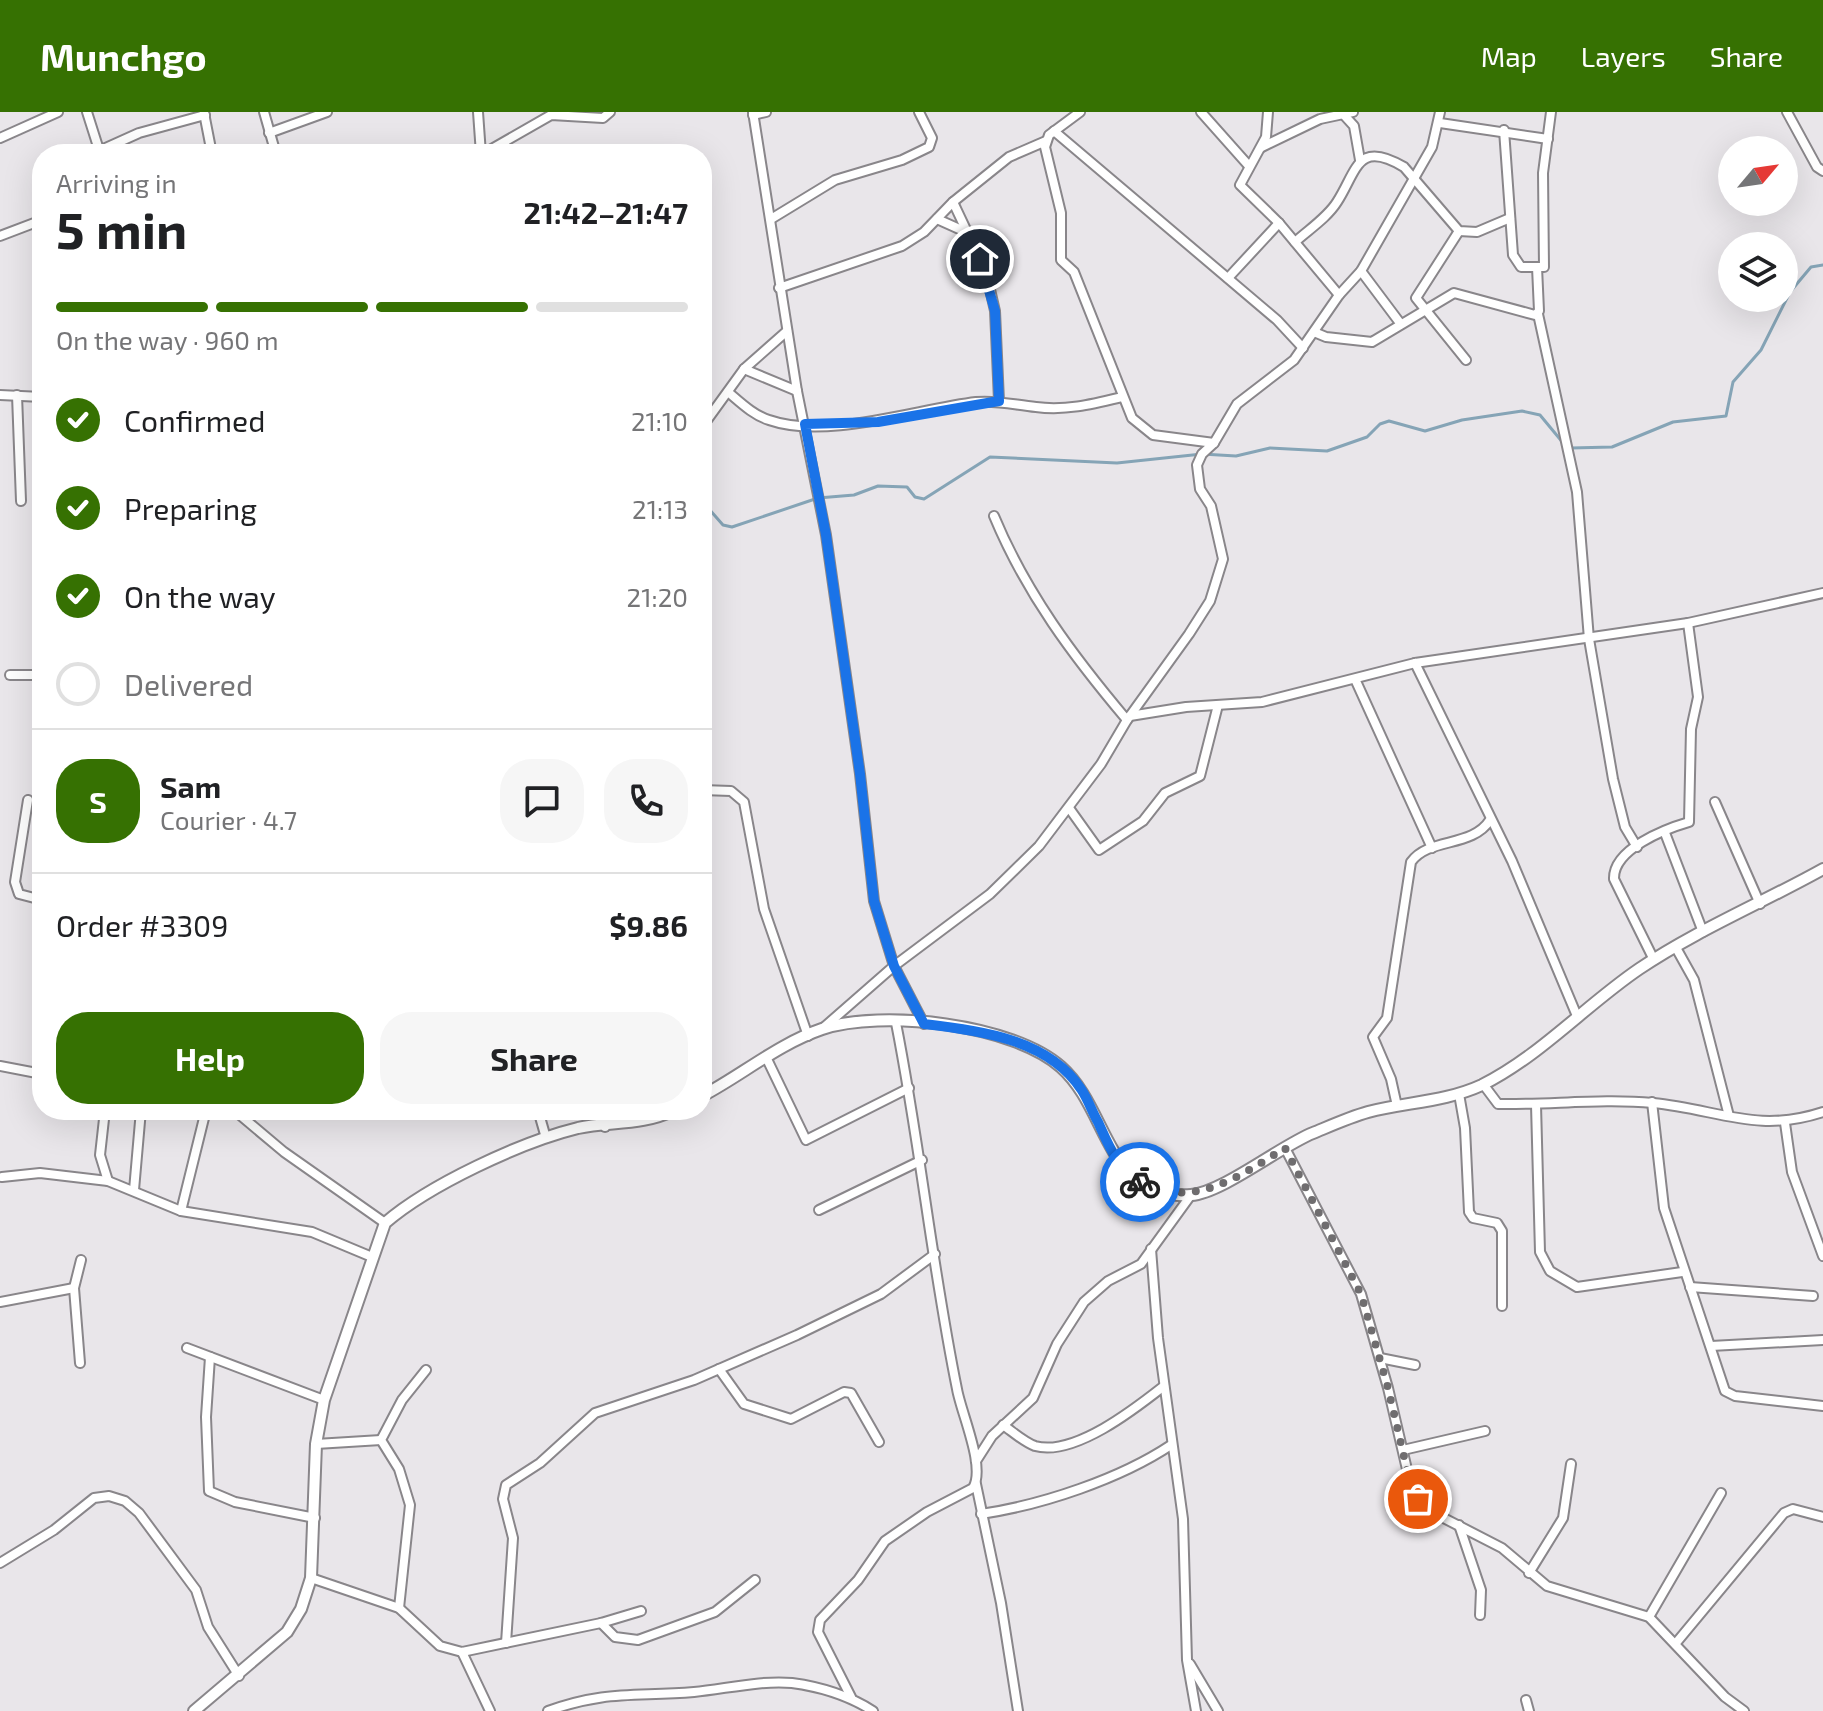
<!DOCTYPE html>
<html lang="en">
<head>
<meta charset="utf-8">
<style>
  body { margin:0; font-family:"Exo 2",sans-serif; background:#f6f6f6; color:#202124; height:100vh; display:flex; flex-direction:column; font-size:30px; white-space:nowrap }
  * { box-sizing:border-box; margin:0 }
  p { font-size:26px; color:#757577 }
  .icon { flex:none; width:44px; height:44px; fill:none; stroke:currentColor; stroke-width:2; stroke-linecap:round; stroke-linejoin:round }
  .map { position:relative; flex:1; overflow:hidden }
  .drawer { position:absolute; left:32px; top:32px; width:680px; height:976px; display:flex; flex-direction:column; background:#fff; border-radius:32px; box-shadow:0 8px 32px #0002 }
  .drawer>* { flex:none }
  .needle { width:52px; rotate:61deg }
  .fabs { position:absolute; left:1718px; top:24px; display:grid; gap:16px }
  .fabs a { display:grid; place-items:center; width:80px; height:80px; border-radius:50%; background:#fff; box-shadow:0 8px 32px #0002; font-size:40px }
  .pin { position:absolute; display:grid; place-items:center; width:68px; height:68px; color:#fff; margin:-34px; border:4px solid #fff; border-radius:50%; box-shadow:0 2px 8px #0007 }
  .courier { position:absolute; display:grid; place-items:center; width:80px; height:80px; margin:-40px; border:6px solid #1a73e8; border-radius:50%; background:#fff; color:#222; box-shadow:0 2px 10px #0007 }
  .head em { font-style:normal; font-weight:700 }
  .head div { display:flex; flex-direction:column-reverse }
  .head { display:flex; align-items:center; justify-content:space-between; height:136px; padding:0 24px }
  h1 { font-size:52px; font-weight:700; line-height:60px }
  .bar { display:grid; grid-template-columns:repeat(4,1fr); gap:12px 8px; align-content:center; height:96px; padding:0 24px }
  .bar i { height:10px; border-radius:6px; background:#e0e0e0 }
  .bar .selected { background:#367102 }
  .bar p { grid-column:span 4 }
  .line { display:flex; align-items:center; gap:20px; padding:0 24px; border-top:2px solid #e0e0e0 }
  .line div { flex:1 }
  .round { display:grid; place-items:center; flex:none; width:84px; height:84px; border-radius:32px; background:#f6f6f6 }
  ol { padding:0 24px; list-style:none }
  li { display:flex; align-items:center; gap:24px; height:88px }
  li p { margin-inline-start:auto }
  li .icon { padding:8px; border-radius:50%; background:#367102; color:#fff; stroke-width:4 }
  li:last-child { color:#757577 }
  li i { width:44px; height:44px; border:4px solid #e0e0e0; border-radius:50% }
  .cta { display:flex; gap:16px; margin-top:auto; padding:16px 24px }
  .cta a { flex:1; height:92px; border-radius:32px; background:#367102; color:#fff; font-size:32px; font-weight:700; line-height:92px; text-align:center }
  .cta a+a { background:#f6f6f6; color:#202124 }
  header { display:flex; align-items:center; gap:48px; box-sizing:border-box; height:112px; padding:0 40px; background:#367102; color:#fff }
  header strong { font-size:38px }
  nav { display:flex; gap:44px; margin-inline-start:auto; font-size:28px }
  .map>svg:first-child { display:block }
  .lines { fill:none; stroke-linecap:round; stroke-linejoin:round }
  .stream { stroke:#85a4b6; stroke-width:3 }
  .minor-casing { stroke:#89868a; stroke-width:12 }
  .tertiary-casing { stroke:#89868a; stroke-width:14 }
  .minor { stroke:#fff; stroke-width:8 }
  .tertiary { stroke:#fff; stroke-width:10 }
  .done { stroke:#6f6d6f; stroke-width:8; stroke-dasharray:0 14.4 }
  .route { stroke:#1a73e8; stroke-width:10 }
</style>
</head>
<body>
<header>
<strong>Munchgo</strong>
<nav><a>Map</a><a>Layers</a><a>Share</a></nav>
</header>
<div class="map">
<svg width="1823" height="1599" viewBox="0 0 1823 1599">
  <rect width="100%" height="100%" fill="#e9e6ea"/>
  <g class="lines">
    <g class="stream">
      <polyline points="1571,336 1612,335 1673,310 1726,304 1733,270 1761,238 1790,180 1811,155 1823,153"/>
      <polyline points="702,389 723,413 732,415 818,386 854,383 878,374 907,375 915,385 924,387 990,345 1117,351 1202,342 1236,344 1270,336 1327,339 1367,325 1380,312 1389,309 1425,319 1462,308 1522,299 1540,303 1564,332"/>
    </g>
    <defs>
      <g id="minor">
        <polyline points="87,0 100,41"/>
        <polyline points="264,0 276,42"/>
        <polyline points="478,0 481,42"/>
        <polyline points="753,0 797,279 826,423 860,662 874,789 894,854 924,912"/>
        <polyline points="1080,0 1049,23 1045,35 1061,101 1061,148 1074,160 1132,306 1153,323 1214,331"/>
        <polyline points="1201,0 1249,54"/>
        <polyline points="1268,0 1266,25 1240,73 1279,111 1339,183"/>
        <polyline points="1787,0 1817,55 1823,59"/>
        <polyline points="204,1 212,42"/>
        <polyline points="1343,2 1354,14 1360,48"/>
        <polyline points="753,3 766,0"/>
        <polyline points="1440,11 1548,27"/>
        <polyline points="1504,18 1513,143 1521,155 1544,155 1543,61 1551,0"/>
        <polyline points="1054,19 1277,208 1303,236"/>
        <polyline points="269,21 327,0"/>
        <polyline points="0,26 58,0"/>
        <polyline points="1262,35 1320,7 1353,0"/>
        <polyline points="99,39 139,21 205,3"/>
        <polyline points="483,42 551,3 603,6 610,0"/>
        <polyline points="953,90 986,160 995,199 999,289"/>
        <polyline points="771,107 835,68 902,48 929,35 932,26 919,0"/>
        <polyline points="937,107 966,120"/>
        <polyline points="1459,119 1416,186 1466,248"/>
        <polyline points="0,124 42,108"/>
        <path d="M1295 130C1308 118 1327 106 1337 90 1357 59 1357 27 1404 55L1459 119 1477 120 1510 106"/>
        <polyline points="1361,159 1400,211"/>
        <polyline points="1228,166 1279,111"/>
        <polyline points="779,176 902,134 924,120 953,90 1009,45 1046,29"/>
        <polyline points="1538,202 1577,380 1589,527 1613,667 1625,715 1637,735"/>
        <polyline points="1314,220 1326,225 1372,230 1454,181 1535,203 1539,199 1537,155"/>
        <polyline points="744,257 797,279"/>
        <path d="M728 280C740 290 753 303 769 308 826 328 917 297 976 290 998 288 1015 293 1036 295 1066 299 1093 292 1122 285"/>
        <polyline points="0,283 42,285"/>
        <polyline points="17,283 21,389"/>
        <polyline points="702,315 744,257 787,219"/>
        <path d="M994 404C1026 481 1073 544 1127 608"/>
        <polyline points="1415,551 1512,749 1577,904"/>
        <polyline points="10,563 42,563"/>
        <polyline points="1355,567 1432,736"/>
        <polyline points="1130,604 1186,595 1262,590 1415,551 1688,511 1823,481"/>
        <polyline points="702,678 731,679 744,690 764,797 808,924"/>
        <polyline points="28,688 15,770 19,782 42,788"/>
        <polyline points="1715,690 1760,792"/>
        <polyline points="1069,696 1099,738 1143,709 1165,681 1200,664 1218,593"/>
        <polyline points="1665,721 1703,820"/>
        <polyline points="1675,834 1694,868 1729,1004"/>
        <path d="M1654 848 1614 767C1613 737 1665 717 1689 710L1691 617 1698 585 1688 511"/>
        <polyline points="822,917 894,854 990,782 1039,734 1101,652 1127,608 1189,522 1210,489 1223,447 1211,394 1200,377 1197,353 1202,342 1214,331 1237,292 1294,248 1339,183 1361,159 1432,35 1440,0"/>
        <polyline points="766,945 806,1028 909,976"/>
        <polyline points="0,954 42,962"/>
        <path d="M1483 972 1498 992C1549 993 1603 986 1653 991 1717 997 1757 1022 1823 1000"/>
        <polyline points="1459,982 1465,1016 1469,1100 1473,1106 1497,1111 1502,1119 1502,1194"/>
        <polyline points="1652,990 1664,1096 1725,1279 1735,1284 1823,1294"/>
        <polyline points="1536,993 1540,1140 1550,1159 1577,1175 1682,1160"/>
        <path d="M1397 994 1391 967 1373 925 1387 906 1411 750C1429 725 1472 736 1490 708"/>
        <polyline points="105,998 100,1043 108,1069"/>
        <polyline points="234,998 284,1040 385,1111"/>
        <polyline points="538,998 546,1026"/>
        <polyline points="1785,1011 1792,1060 1823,1144"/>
        <polyline points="605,1015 605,998"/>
        <polyline points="1285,1036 1361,1182 1388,1276 1409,1366 1418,1387 1430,1399 1502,1436 1547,1474 1649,1505 1725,1585 1744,1599"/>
        <polyline points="2,1065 40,1061 108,1069 181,1099 312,1120 372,1145"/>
        <polyline points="134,1078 141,998"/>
        <polyline points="819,1098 922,1048"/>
        <polyline points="181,1099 206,998"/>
        <polyline points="1151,1137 1158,1226 1183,1407 1187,1548 1196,1599"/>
        <polyline points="1690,1175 1813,1184"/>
        <polyline points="0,1190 74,1176"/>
        <polyline points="1711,1234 1823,1228"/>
        <polyline points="187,1236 324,1288"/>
        <polyline points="210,1245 206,1305 209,1379 235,1390 315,1406"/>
        <polyline points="1380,1246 1415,1253"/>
        <polyline points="80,1251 74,1176 81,1148"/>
        <polyline points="719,1257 744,1292 791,1307 844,1280 851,1281 879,1330"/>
        <path d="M1003 1313C1013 1320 1024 1330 1035 1334 1074 1345 1136 1296 1164 1274"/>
        <polyline points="316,1332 381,1328"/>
        <polyline points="1403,1338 1485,1319"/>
        <polyline points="976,1349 992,1324 1033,1286 1057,1232 1084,1190 1108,1169 1141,1152 1191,1083"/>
        <polyline points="976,1372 1001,1491 1018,1599"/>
        <path d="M981 1402C1042 1393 1120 1367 1171 1333"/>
        <polyline points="1459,1413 1481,1478 1480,1503"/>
        <polyline points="0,1451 54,1418 94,1386 109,1384 125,1389 139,1401 196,1478 208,1515 239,1564"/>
        <polyline points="1529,1461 1563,1406 1571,1352"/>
        <polyline points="311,1466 399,1496 440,1534 462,1540 601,1511 641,1499"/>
        <polyline points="399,1496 410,1393 399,1357 381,1328 402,1288 426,1258"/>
        <polyline points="1649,1505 1721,1381"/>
        <polyline points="601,1511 615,1525 638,1528 715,1500 755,1468"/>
        <polyline points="506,1531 513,1426 503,1387 506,1373 540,1351 595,1301 694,1268 797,1223 881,1182 935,1142"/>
        <polyline points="1676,1531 1784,1401 1793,1397 1823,1405"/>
        <polyline points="462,1540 490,1599"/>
        <polyline points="1190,1552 1218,1599"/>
        <path d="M851 1585 818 1520 820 1508 858 1468 885 1429 927 1400 973 1376C986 1355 961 1301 957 1277 932 1155 920 1032 896 911"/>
        <polyline points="1526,1588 1529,1599"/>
        <path d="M548 1599C606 1578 635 1585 694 1580 725 1577 761 1568 792 1571 822 1575 848 1583 873 1599"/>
      </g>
      <g id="tertiary">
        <path d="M702 984C742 963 778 932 822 917 881 897 1013 912 1061 955 1109 997 1106 1089 1191 1083 1222 1081 1282 1033 1313 1021 1330 1014 1350 1005 1368 1000 1406 990 1445 990 1482 973 1540 944 1586 893 1639 857 1697 818 1762 791 1823 757"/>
        <path d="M194 1599 287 1520 301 1497 311 1466 316 1332 324 1288 385 1111C429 1073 521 1030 578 1016 610 1009 642 1014 674 998"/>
      </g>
    </defs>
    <use href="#minor" class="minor-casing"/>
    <use href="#tertiary" class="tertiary-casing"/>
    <use href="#minor" class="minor"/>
    <use href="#tertiary" class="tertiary"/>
  </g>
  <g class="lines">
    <path class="done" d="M1140 1070C1193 1098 1240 1064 1285 1036L1361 1182 1388 1276 1409 1366 1418 1387"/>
    <path class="route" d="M980 147 995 199 999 289 878 310 805 312 826 423 860 662 874 789 894 854 924 912C978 918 1048 927 1081 977 1088 987 1092 1000 1098 1010 1108 1032 1118 1058 1140 1070"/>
  </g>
</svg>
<div class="fabs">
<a><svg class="needle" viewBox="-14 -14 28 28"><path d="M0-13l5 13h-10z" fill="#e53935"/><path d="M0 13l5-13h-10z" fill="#757577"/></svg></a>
<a><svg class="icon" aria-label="layers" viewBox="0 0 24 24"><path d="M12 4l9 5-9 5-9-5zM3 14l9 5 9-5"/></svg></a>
</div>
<div class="pin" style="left:1418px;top:1387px;background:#ea580c"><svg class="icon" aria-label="bag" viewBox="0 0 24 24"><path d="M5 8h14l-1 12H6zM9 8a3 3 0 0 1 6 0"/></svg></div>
<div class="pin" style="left:980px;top:147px;background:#1f2937"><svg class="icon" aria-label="home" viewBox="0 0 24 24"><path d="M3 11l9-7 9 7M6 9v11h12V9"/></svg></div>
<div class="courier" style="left:1140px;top:1070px"><svg class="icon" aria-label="bike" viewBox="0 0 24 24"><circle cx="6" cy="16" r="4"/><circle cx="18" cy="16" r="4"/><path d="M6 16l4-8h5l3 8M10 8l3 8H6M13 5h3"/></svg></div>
<section class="drawer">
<div class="head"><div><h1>5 min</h1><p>Arriving in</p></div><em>21:42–21:47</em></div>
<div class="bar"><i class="selected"></i><i class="selected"></i><i class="selected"></i><i></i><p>On the way · 960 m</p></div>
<ol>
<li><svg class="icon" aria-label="check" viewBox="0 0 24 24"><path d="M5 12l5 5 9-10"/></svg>Confirmed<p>21:10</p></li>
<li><svg class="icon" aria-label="check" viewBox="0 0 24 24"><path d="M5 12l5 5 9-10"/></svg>Preparing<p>21:13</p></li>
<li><svg class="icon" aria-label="check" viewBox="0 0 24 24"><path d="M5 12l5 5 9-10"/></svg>On the way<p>21:20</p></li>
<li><i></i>Delivered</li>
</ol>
<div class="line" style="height:144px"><b class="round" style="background:#367102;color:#fff">S</b><div><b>Sam</b><p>Courier · 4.7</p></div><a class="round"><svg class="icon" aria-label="chat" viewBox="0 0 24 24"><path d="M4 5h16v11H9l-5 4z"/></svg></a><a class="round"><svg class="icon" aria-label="phone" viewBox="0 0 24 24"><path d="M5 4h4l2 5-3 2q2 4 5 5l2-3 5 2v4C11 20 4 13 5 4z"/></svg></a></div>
<div class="line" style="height:104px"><div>Order #3309</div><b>$9.86</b></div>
<div class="cta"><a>Help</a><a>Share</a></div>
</section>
</div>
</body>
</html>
